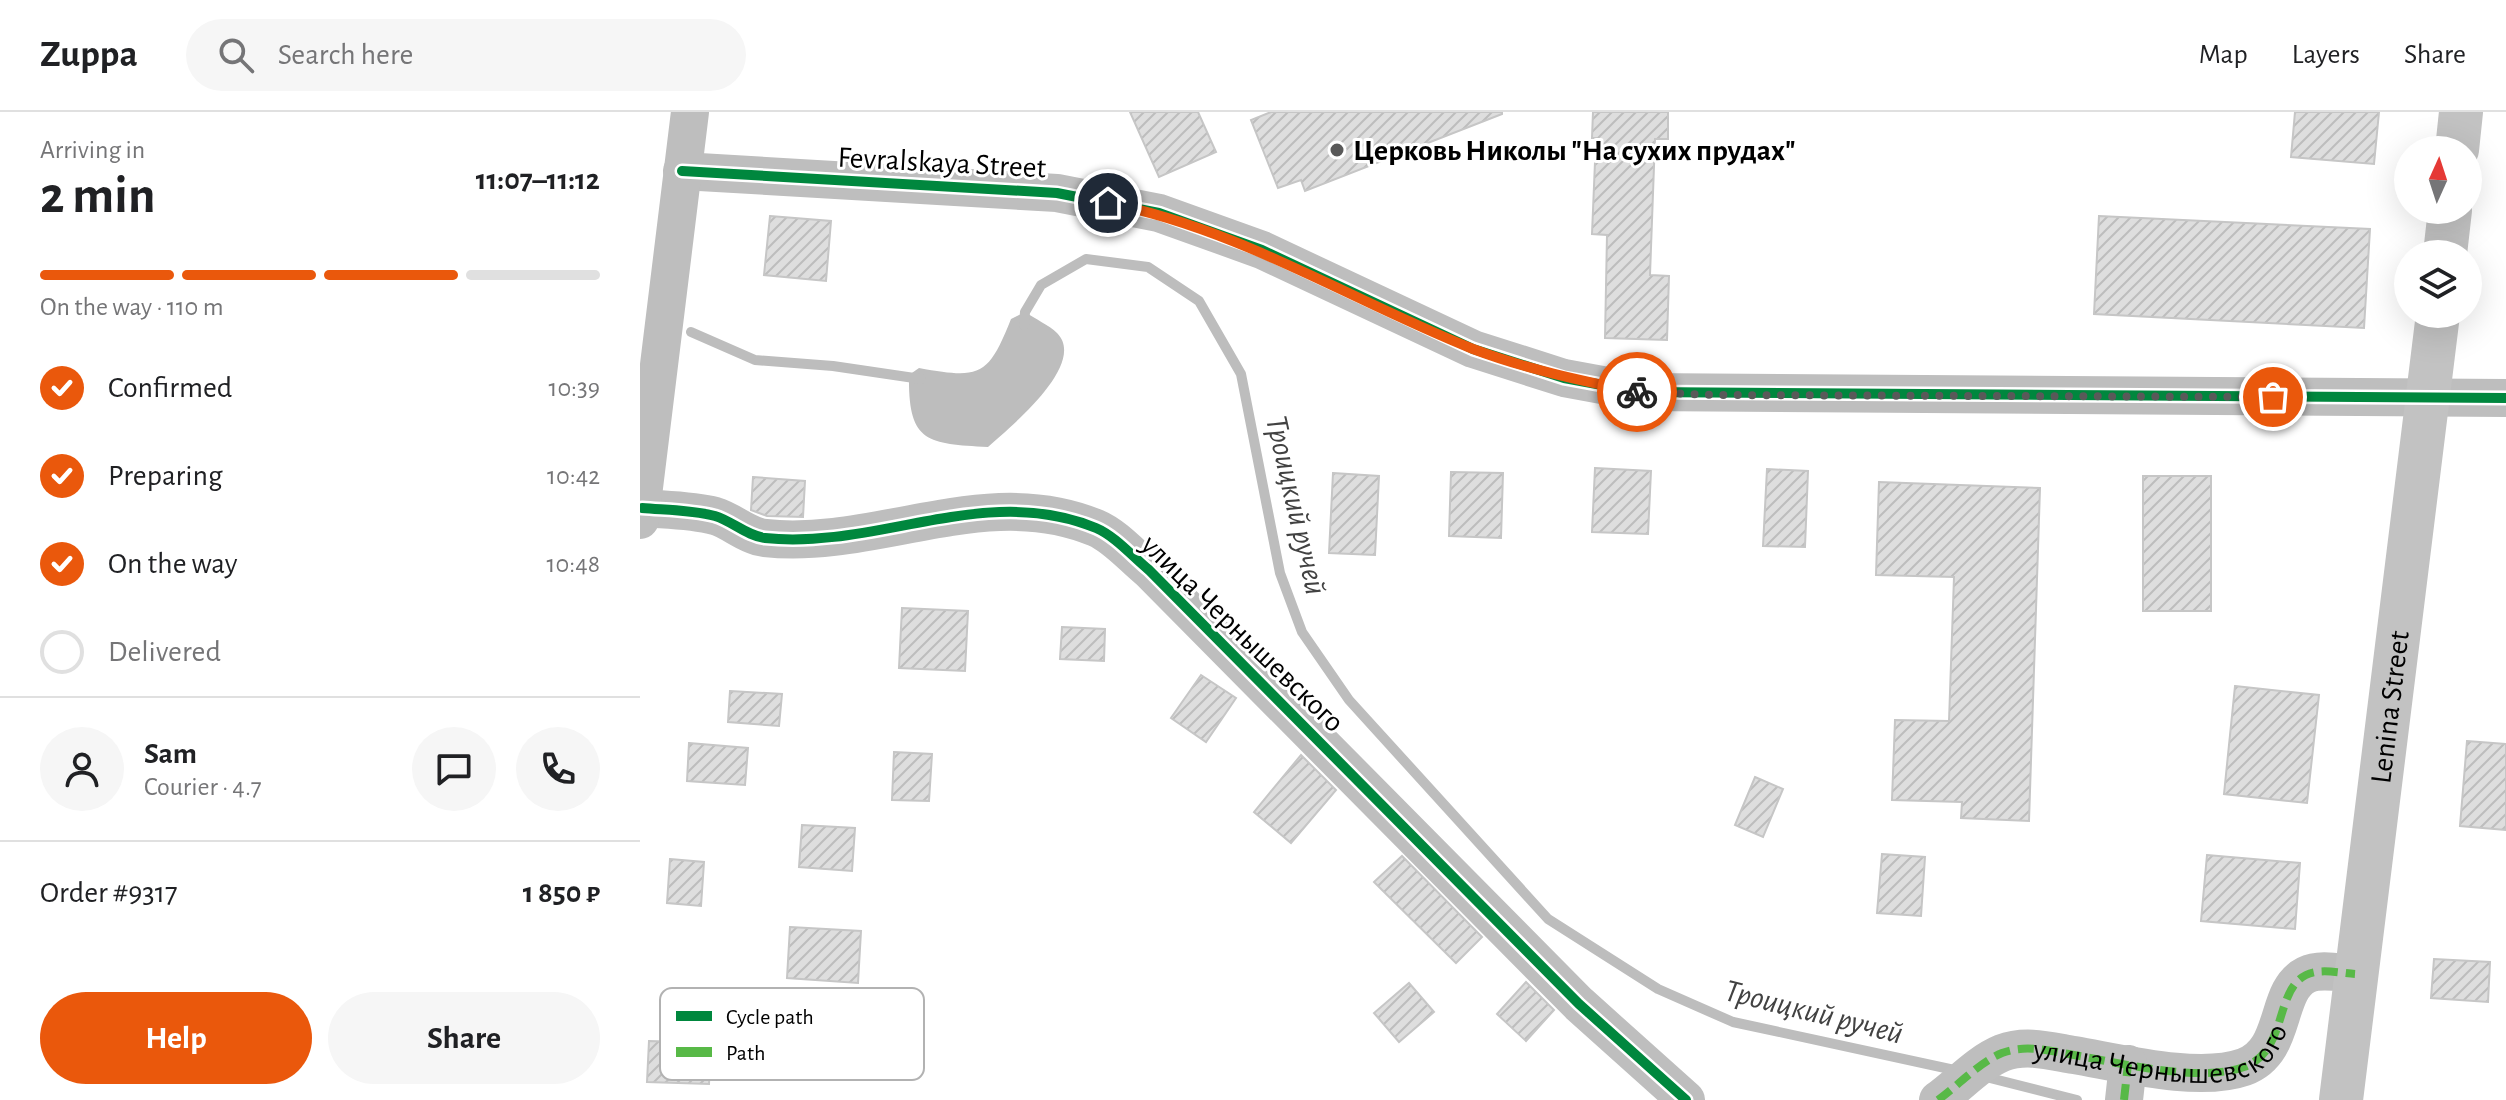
<!DOCTYPE html>
<html lang="en">
<head>
<meta charset="utf-8">
<style>
  body { margin:0; font-family:"Alegreya Sans",sans-serif; background:#f6f6f6; color:#202124; height:100vh; display:flex; flex-direction:column; font-size:30px; white-space:nowrap }
  * { box-sizing:border-box; margin:0 }
  p { font-size:26px; color:#757577 }
  .icon { flex:none; width:44px; height:44px; fill:none; stroke:currentColor; stroke-width:2; stroke-linecap:round; stroke-linejoin:round }
  .map { position:relative; flex:1; overflow:hidden }
  .panel { display:flex; flex-direction:column; background:#fff; width:640px }
  .panel>* { flex:none }
  .needle { width:52px; rotate:3deg }
  .buttons { position:absolute; left:1754px; top:24px; display:grid; gap:16px }
  .buttons a { display:grid; place-items:center; width:88px; height:88px; border-radius:50%; background:#fff; box-shadow:0 8px 32px #0002; font-size:40px }
  .pin { position:absolute; display:grid; place-items:center; width:68px; height:68px; color:#fff; margin:-34px; border:4px solid #fff; border-radius:50%; box-shadow:0 2px 8px #0007 }
  .courier { position:absolute; display:grid; place-items:center; width:80px; height:80px; margin:-40px; border:6px solid #ea580c; border-radius:50%; background:#fff; color:#222; box-shadow:0 2px 10px #0007 }
  .summary em { font-style:normal; font-weight:700 }
  .summary div { display:flex; flex-direction:column-reverse }
  .summary { display:flex; align-items:center; justify-content:space-between; height:136px; padding:0 40px }
  h1 { font-size:52px; font-weight:700; line-height:60px }
  .bar { display:grid; grid-template-columns:repeat(4,1fr); gap:12px 8px; align-content:center; height:96px; padding:0 40px }
  .bar i { height:10px; border-radius:6px; background:#e0e0e0 }
  .bar .current { background:#ea580c }
  .bar p { grid-column:span 4 }
  .line { display:flex; align-items:center; gap:20px; padding:0 40px; border-top:2px solid #e0e0e0 }
  .line div { flex:1 }
  .round { display:grid; place-items:center; flex:none; width:84px; height:84px; border-radius:42px; background:#f6f6f6 }
  ol { padding:0 40px; list-style:none }
  li { display:flex; align-items:center; gap:24px; height:88px }
  li p { margin-inline-start:auto }
  li .icon { padding:8px; border-radius:50%; background:#ea580c; color:#fff; stroke-width:4 }
  li:last-child { color:#757577 }
  li i { width:44px; height:44px; border:4px solid #e0e0e0; border-radius:50% }
  .button { display:flex; gap:16px; margin-top:auto; padding:16px 40px }
  .button a { flex:1; height:92px; border-radius:48px; background:#ea580c; color:#fff; font-size:32px; font-weight:700; line-height:92px; text-align:center }
  .button a+a { background:#f6f6f6; color:#202124 }
  header { display:flex; align-items:center; gap:48px; box-sizing:border-box; height:112px; padding:0 40px; background:#fff; border-bottom:2px solid #e0e0e0 }
  header strong { font-size:38px }
  nav { display:flex; gap:44px; margin-inline-start:auto; font-size:28px }
  .search { width:560px; height:72px; background:#f6f6f6; display:flex; align-items:center; gap:20px; box-sizing:border-box; padding:0 28px; border-radius:44px; color:#757577; font-size:30px }
  main { display:flex; flex:1; min-height:0 }
  .map>svg:first-child { display:block }
  .water { fill:#bdbdbd }
  .lines { fill:none; stroke-linecap:round; stroke-linejoin:round }
  .stream { stroke:#bdbdbd; stroke-width:10 }
  .building { fill:url(#building-hatch); stroke:#c6c6c6; stroke-width:2 }
  .street { stroke:#bebebe; stroke-width:38 }
  .secondary { stroke:#c2c2c2; stroke-width:44 }
  .quiet { stroke:#58b947; stroke-width:8; stroke-dasharray:16 8; stroke-linecap:butt }
  .cycleway-casing { stroke:#fff; stroke-width:15 }
  .cycleway { stroke:#00873e; stroke-width:10 }
  .done { stroke:#595959; stroke-width:8; stroke-dasharray:0 14.4 }
  .route { stroke:#ea580c; stroke-width:10 }
  .poi-dot { fill:#595959; stroke:#fff; stroke-width:3 }
  .labels { text-anchor:middle; stroke-width:6; stroke-linejoin:round; paint-order:stroke }
  .poi-label { font-size:30px; font-weight:bold; fill:#000; stroke:#fff; text-anchor:start }
  .street-label { font-size:30px; fill:#000; stroke:#fff }
  .water-label { font-size:32px; font-style:italic; fill:#424242; stroke:#fff }
  .key { fill:#fff; stroke:#b2b2b2; stroke-width:2 }
  .key-label { font-size:22px; fill:#000 }
</style>
</head>
<body>
<header>
<strong>Zuppa</strong>
<div class="search"><svg class="icon" aria-label="search" viewBox="0 0 24 24"><circle cx="10" cy="10" r="6"/><path d="M15 15l6 6"/></svg>Search here</div>
<nav><a>Map</a><a>Layers</a><a>Share</a></nav>
</header>
<main>
<section class="panel">
<div class="summary"><div><h1>2 min</h1><p>Arriving in</p></div><em>11:07–11:12</em></div>
<div class="bar"><i class="current"></i><i class="current"></i><i class="current"></i><i></i><p>On the way · 110 m</p></div>
<ol>
<li><svg class="icon" aria-label="check" viewBox="0 0 24 24"><path d="M5 12l5 5 9-10"/></svg>Confirmed<p>10:39</p></li>
<li><svg class="icon" aria-label="check" viewBox="0 0 24 24"><path d="M5 12l5 5 9-10"/></svg>Preparing<p>10:42</p></li>
<li><svg class="icon" aria-label="check" viewBox="0 0 24 24"><path d="M5 12l5 5 9-10"/></svg>On the way<p>10:48</p></li>
<li><i></i>Delivered</li>
</ol>
<div class="line" style="height:144px"><a class="round"><svg class="icon" aria-label="person" viewBox="0 0 24 24"><circle cx="12" cy="8" r="4"/><path d="M4 21q1-7 8-7t8 7"/></svg></a><div><b>Sam</b><p>Courier · 4.7</p></div><a class="round"><svg class="icon" aria-label="chat" viewBox="0 0 24 24"><path d="M4 5h16v11H9l-5 4z"/></svg></a><a class="round"><svg class="icon" aria-label="phone" viewBox="0 0 24 24"><path d="M5 4h4l2 5-3 2q2 4 5 5l2-3 5 2v4C11 20 4 13 5 4z"/></svg></a></div>
<div class="line" style="height:104px"><div>Order #9317</div><b>1 850 ₽</b></div>
<div class="button"><a>Help</a><a>Share</a></div>
</section>
<div class="map">
<svg width="1866" height="988" viewBox="0 0 1866 988">
  <defs>
    <pattern id="building-hatch" width="6" height="6" patternUnits="userSpaceOnUse" patternTransform="scale(2)"><rect width="6" height="6" fill="#dedede"/><path d="M-1 1l2-2M0 6l6-6M5 7l2-2" fill="none" stroke="#bdbdbd"/></pattern>
  </defs>
  <rect width="100%" height="100%" fill="#fff"/>
  <path class="water" d="M385 200C395 207 409 213 417 221 448 252 369 316 348 335 286 332 268 330 269 263L279 256C340 267 348 265 371 207Z"/>
  <g class="lines">
    <g class="stream">
      <polyline points="384,213 385,200 401,173 446,147 508,155 559,189 601,262 640,461 662,520 709,588 908,807 1018,877 1093,910 1319,959"/>
      <polyline points="51,220 115,248 193,254 281,267"/>
      <polyline points="1342,964 1437,988"/>
    </g>
  </g>
  <g class="building">
    <polygon points="490,0 558,0 576,40 519,65"/>
    <polygon points="631,0 862,0 862,2 665,79 661,68 638,76 611,8"/>
    <polygon points="953,0 1028,0 1028,27 1015,27 1010,163 1029,164 1027,228 965,226 967,123 952,122 956,26 952,26"/>
    <polygon points="1655,0 1739,0 1734,52 1651,45"/>
    <polygon points="130,104 191,109 186,169 124,163"/>
    <polygon points="1459,104 1730,117 1724,216 1454,202"/>
    <polygon points="955,356 1011,359 1008,422 952,420"/>
    <polygon points="1127,357 1168,359 1165,435 1123,434"/>
    <polygon points="811,360 863,361 861,426 809,424"/>
    <polygon points="693,361 739,364 735,443 689,441"/>
    <rect x="1503" y="364" width="68" height="135"/>
    <polygon points="113,365 165,369 163,405 127,404 111,398"/>
    <polygon points="1239,370 1400,376 1389,709 1321,706 1322,690 1252,688 1255,608 1309,609 1314,465 1236,463"/>
    <polygon points="262,496 328,499 325,559 259,556"/>
    <polygon points="422,515 465,517 464,549 420,547"/>
    <polygon points="561,563 596,586 566,630 531,606"/>
    <polygon points="1595,574 1679,583 1667,691 1584,682"/>
    <polygon points="90,579 142,582 139,614 88,610"/>
    <polygon points="1827,629 1866,632 1866,718 1820,714"/>
    <polygon points="49,631 108,636 105,673 47,669"/>
    <polygon points="254,640 292,642 289,689 252,688"/>
    <polygon points="661,643 696,678 651,731 614,700"/>
    <polygon points="1115,665 1143,677 1123,725 1095,713"/>
    <polygon points="162,713 215,716 212,759 159,755"/>
    <polygon points="1242,742 1285,745 1281,804 1237,801"/>
    <polygon points="1567,743 1660,751 1655,817 1561,809"/>
    <polygon points="762,744 842,825 816,851 734,770"/>
    <polygon points="30,747 64,750 61,794 27,791"/>
    <polygon points="150,815 221,819 218,871 147,866"/>
    <polygon points="1794,847 1850,850 1848,890 1791,886"/>
    <polygon points="886,870 914,898 886,929 857,902"/>
    <polygon points="769,871 794,900 759,930 734,901"/>
    <polygon points="9,929 71,931 69,972 7,970"/>
  </g>
  <g class="lines">
    <g class="street">
      <polyline points="42,59 417,81 519,101 622,138 833,237 924,266 1000,280 1866,286"/>
      <path d="M2 396C25 398 52 398 75 404 92 409 107 424 125 426 237 438 346 370 456 416 475 424 493 445 509 458L939 892 1046 988"/>
      <polyline points="0,408 50,0"/>
      <path id="s1" d="M1298 988C1319 973 1338 951 1362 941 1386 932 1410 939 1434 943 1481 951 1559 971 1604 955 1648 939 1634 879 1666 863 1680 856 1700 861 1715 862"/>
      <polyline points="1484,988 1488,952"/>
    </g>
    <g class="secondary">
      <polyline points="1817,38 1821,0"/>
      <polyline points="1805,142 1810,98"/>
      <path id="s2" d="M1701 988 1798 202"/>
    </g>
    <g class="quiet">
      <path d="M1298 988C1319 973 1338 951 1362 941 1386 932 1410 939 1434 943 1481 951 1559 971 1604 955 1648 939 1634 879 1666 863 1680 856 1700 861 1715 862"/>
      <polyline points="1484,988 1488,952"/>
    </g>
    <defs>
      <g id="cycleway">
        <polyline points="42,59 417,81 519,101 622,138 833,237 924,266 1000,280 1866,286"/>
        <path d="M2 396C25 398 52 398 75 404 92 409 107 424 125 426 237 438 346 370 456 416 475 424 493 445 509 458L939 892 1046 988"/>
      </g>
    </defs>
    <use href="#cycleway" class="cycleway-casing"/>
    <use href="#cycleway" class="cycleway"/>
  </g>
  <g class="lines">
    <polyline class="done" points="997,280 1077,283 1633,285"/>
    <path class="route" d="M468 91C600 117 710 188 833 237 886 257 942 269 997 280"/>
  </g>
  <circle class="poi-dot" cx="697" cy="38" r="8"/>
  <g class="labels">
    <g class="poi-label">
      <text x="713" y="48">Церковь Николы "На сухих прудах"</text>
    </g>
    <g class="street-label">
      <text transform="translate(302 50) rotate(3)" y="10">Fevralskaya Street</text>
      <text transform="translate(603 521) rotate(44)" y="10">улица Чернышевского</text>
      <text dy="10" stroke="none"><textPath href="#s2" startOffset="396">Lenina Street</textPath></text>
      <text dy="10" stroke="none"><textPath href="#s1" startOffset="246">улица Чернышевского</textPath></text>
    </g>
    <g class="water-label">
      <text transform="translate(657 393) rotate(77)" y="11">Троицкий ручей</text>
      <text transform="translate(1174 899) rotate(14)" y="11">Троицкий ручей</text>
    </g>
  </g>
  <rect x="20" y="876" width="264" height="92" rx="12" class="key"/>
  <rect x="36" y="899" width="36" height="10" fill="#00873e"/>
  <rect x="36" y="935" width="36" height="10" fill="#58b947"/>
  <g class="key-label">
    <text x="86" y="912">Cycle path</text>
    <text x="86" y="948">Path</text>
  </g>
</svg>
<div class="buttons">
<a><svg class="needle" viewBox="-14 -14 28 28"><path d="M0-13l5 13h-10z" fill="#e53935"/><path d="M0 13l5-13h-10z" fill="#757577"/></svg></a>
<a><svg class="icon" aria-label="layers" viewBox="0 0 24 24"><path d="M12 4l9 5-9 5-9-5zM3 14l9 5 9-5"/></svg></a>
</div>
<div class="pin" style="left:1633px;top:285px;background:#ea580c"><svg class="icon" aria-label="bag" viewBox="0 0 24 24"><path d="M5 8h14l-1 12H6zM9 8a3 3 0 0 1 6 0"/></svg></div>
<div class="pin" style="left:468px;top:91px;background:#1f2937"><svg class="icon" aria-label="home" viewBox="0 0 24 24"><path d="M3 11l9-7 9 7M6 9v11h12V9"/></svg></div>
<div class="courier" style="left:997px;top:280px"><svg class="icon" aria-label="bike" viewBox="0 0 24 24"><circle cx="6" cy="16" r="4"/><circle cx="18" cy="16" r="4"/><path d="M6 16l4-8h5l3 8M10 8l3 8H6M13 5h3"/></svg></div>
</div>
</main>
</body>
</html>
